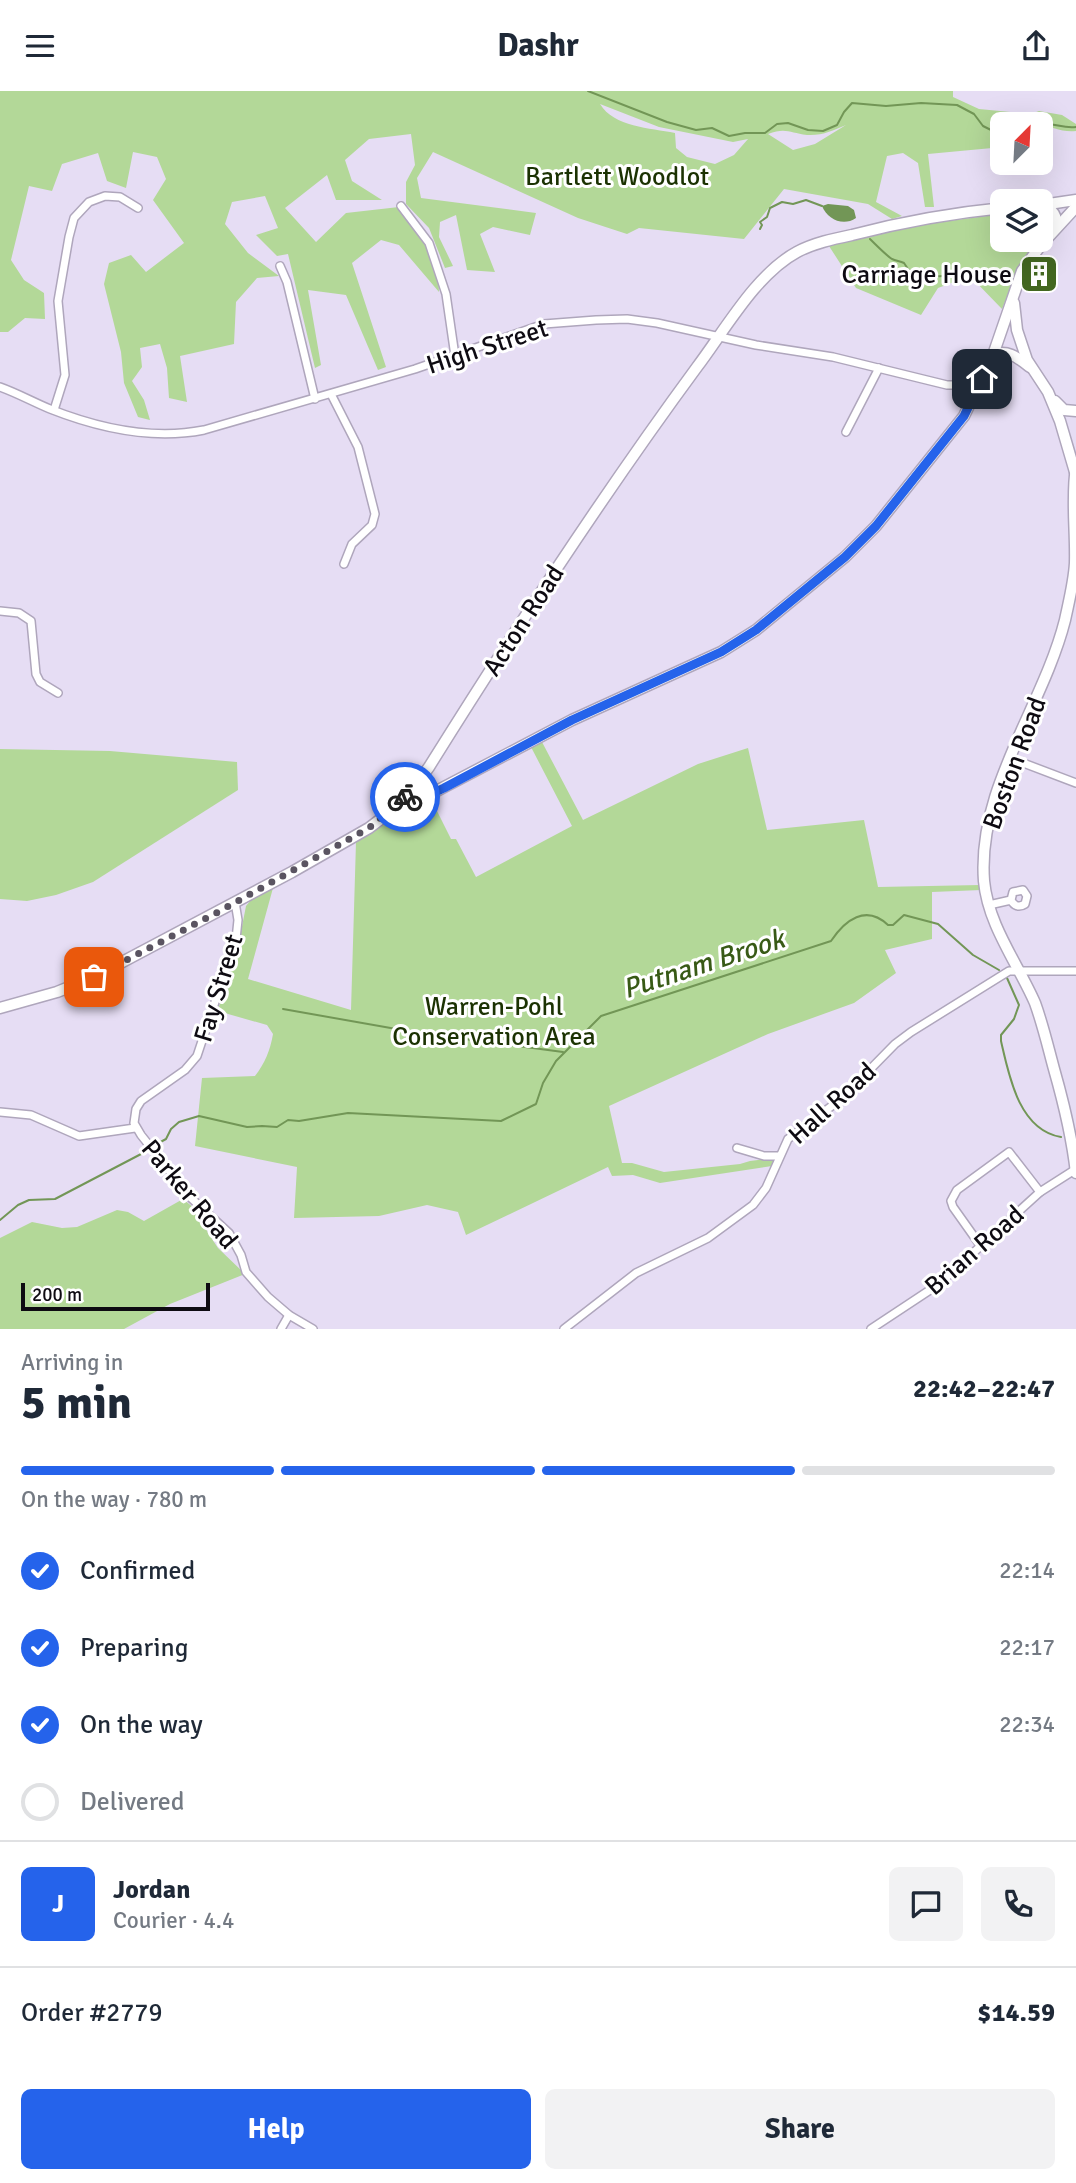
<!DOCTYPE html>
<html lang="en">
<head>
<meta charset="utf-8">
<style>
  body { margin:0; font-family:Signika,sans-serif; background:#f2f2f3; color:#1f2937; height:100vh; display:flex; flex-direction:column; font-size:26px; white-space:nowrap }
  * { box-sizing:border-box; margin:0 }
  p { font-size:23px; color:#747a83 }
  .icon { flex:none; width:38px; height:38px; fill:none; stroke:currentColor; stroke-width:2; stroke-linecap:round; stroke-linejoin:round }
  .map { position:relative; height:1238px; overflow:hidden }
  .side { display:flex; flex-direction:column; background:#fff; flex:1 }
  .side>* { flex:none }
  .needle { width:46px; rotate:24deg }
  .tools { position:absolute; left:990px; top:21px; display:grid; gap:14px }
  .tools a { display:grid; place-items:center; width:63px; height:63px; border-radius:10px; background:#fff; box-shadow:0 7px 28px #0002; font-size:35px }
  .scale { position:absolute; left:21px; bottom:18px; width:189px; box-sizing:border-box; padding-left:7px; border:4px solid #0e0b12; border-top:0; font-size:19px; line-height:24px; white-space:nowrap; color:#0e0b12; -webkit-text-stroke:5px #fff; paint-order:stroke }
  .pin { position:absolute; display:grid; place-items:center; width:60px; height:60px; color:#fff; margin:-30px; border-radius:14px; box-shadow:0 4px 10px #0006 }
  .courier { position:absolute; display:grid; place-items:center; width:70px; height:70px; margin:-35px; border:5px solid #2563eb; border-radius:50%; background:#fff; color:#222; box-shadow:0 2px 9px #0007 }
  .head em { font-style:normal; font-weight:700 }
  .head div { display:flex; flex-direction:column-reverse }
  .head { display:flex; align-items:center; justify-content:space-between; height:119px; padding:0 21px }
  h1 { font-size:46px; font-weight:700; line-height:52px }
  .bar { display:grid; grid-template-columns:repeat(4,1fr); gap:10px 7px; align-content:center; height:84px; padding:0 21px }
  .bar i { height:9px; border-radius:5px; background:#e0e1e3 }
  .bar .current { background:#2563eb }
  .bar p { grid-column:span 4 }
  .line { display:flex; align-items:center; gap:18px; padding:0 21px; border-top:2px solid #e0e1e3 }
  .line div { flex:1 }
  .round { display:grid; place-items:center; flex:none; width:74px; height:74px; border-radius:10px; background:#f2f2f3 }
  ol { padding:0 21px; list-style:none }
  li { display:flex; align-items:center; gap:21px; height:77px }
  li p { margin-inline-start:auto }
  li .icon { padding:7px; border-radius:50%; background:#2563eb; color:#fff; stroke-width:4 }
  li:last-child { color:#747a83 }
  li i { width:38px; height:38px; border:4px solid #e0e1e3; border-radius:50% }
  .cta { display:flex; gap:14px; margin-top:auto; padding:14px 21px }
  .cta a { flex:1; height:80px; border-radius:10px; background:#2563eb; color:#fff; font-size:28px; font-weight:700; line-height:80px; text-align:center }
  .cta a+a { background:#f2f2f3; color:#1f2937 }
  header { display:flex; justify-content:space-between; align-items:center; height:91px; padding:0 21px; background:#fff; font-size:32px; font-weight:700 }
  .map>svg:first-child { display:block }
  .green { fill:#b3d898; fill-rule:evenodd }
  .water { fill:#729656 }
  .lines { fill:none; stroke-linecap:round; stroke-linejoin:round }
  .stream { stroke:#729656; stroke-width:2 }
  .street-casing { stroke:#afa6bc; stroke-width:10 }
  .secondary-casing { stroke:#afa6bc; stroke-width:13 }
  .street { stroke:#fff; stroke-width:7 }
  .secondary { stroke:#fff; stroke-width:10 }
  .done { stroke:#5a5461; stroke-width:7; stroke-dasharray:0 12.6 }
  .route { stroke:#2563eb; stroke-width:9 }
  .labels { text-anchor:middle; stroke-width:6; stroke-linejoin:round; paint-order:stroke }
  .park-label { font-size:26px; fill:#1b3202; stroke:#fff }
  .poi-label { font-size:26px; fill:#0e0b12; stroke:#fff; text-anchor:end }
  .street-label { font-size:26px; fill:#0e0b12; stroke:#fff }
  .water-label { font-size:28px; font-style:italic; fill:#385a16; stroke:#fff }
</style>
</head>
<body>
<header><svg class="icon" aria-label="menu" viewBox="0 0 24 24"><path d="M4 6h16M4 12h16M4 18h16"/></svg>Dashr<svg class="icon" aria-label="share" viewBox="0 0 24 24"><path d="M12 15V3M7 8l5-5 5 5M5 13v7h14v-7"/></svg></header>
<div class="map">
<svg width="1076" height="1238" viewBox="0 0 1076 1238">
  <rect width="100%" height="100%" fill="#e6ddf4"/>
  <g class="green">
    <path d="M0 0H953V6L979 18 1031 23 1039 20 1062 24 1076 33V40C1063 42 1050 35 1038 33 1027 32 1014 33 1003 33V56L928 63 934 116H925L918 72 903 62 887 65 876 111 902 125 892 128 868 113 784 98 744 148 639 137 627 143 578 127 433 61 417 87 421 107 536 122 530 144 493 136 480 143 495 181 467 179 456 124 440 131 439 146 453 175 445 177 429 137 406 113V91L415 74 411 43 369 48 345 69 352 90 382 109H336L327 84 285 117 316 151 346 122 399 116C424 146 438 159 439 201L399 154 381 149 352 172 386 276 378 279 346 204 308 199 321 274 315 277 288 163 277 165 256 144 278 137 265 105 232 111 225 133 248 162 279 185 257 187 236 211 234 253 180 265 187 311 169 307 167 277 160 253 140 257 142 276 132 290 144 309 150 329 138 326 124 292 121 261 104 193 109 172 131 164 146 181 184 152 153 109 166 88 157 66 133 61 126 97 107 90 98 62 62 73 52 100 29 95 11 169 24 189 44 202 45 228 25 227 8 241H0ZM600 13 659 36 733 51 748 48 734 64 715 73 687 66 676 57 675 42C650 37 614 36 600 13ZM846 34 815 53 793 59 768 43C786 36 790 42 807 44 822 45 834 39 846 34Z"/>
    <polygon points="1003,123 1003,149 1040,149 1021,171 1002,218 970,185 938,197 921,224 856,197 829,155 900,136"/>
    <path d="M542 651 583 729 698 673 748 657 767 739 864 729 878 796 980 794 981 799 932 801V848L885 859 896 882 854 912 768 943 609 1015 622 1072H632L664 1081 740 1073 750 1070 774 1067 772 1075 660 1092 633 1084 612 1085 608 1076 466 1144 458 1121 427 1114 379 1125 294 1127 297 1076 195 1055 202 987 255 985C265 972 270 960 273 943L267 934 228 923 218 918 237 861 246 815 251 809 273 797 248 888 351 919 356 751 392 729 415 706 431 708 451 748H456L476 786 572 735 531 656Z"/>
    <polygon points="0,658 110,660 237,671 238,699 93,791 56,804 27,810 0,808"/>
    <polygon points="183,1108 200,1122 208,1142 218,1157 245,1183 170,1213 124,1238 0,1238 0,1147 32,1131 62,1137 77,1136 117,1119 128,1121 144,1130"/>
  </g>
  <path class="water" d="M828 113 848 115 854 119 856 127C843 136 827 128 822 115Z"/>
  <g class="lines">
    <g class="stream">
      <polyline points="588,0 667,31 696,39 712,37 729,45 745,42 765,42 777,33 788,32 808,39 823,40 837,34 844,21 852,12 886,15 921,12 957,14 974,23 983,35 1003,45"/>
      <polyline points="1018,33 1019,33"/>
      <path d="M1040 33C1053 31 1063 38 1076 36"/>
      <polyline points="760,138 762,134 760,131 767,126 770,117 782,111 793,113 806,109 822,115"/>
      <path d="M870 148C875 153 887 165 892 168 896 170 900 170 904 172L908 178 917 184C926 182 934 186 942 185 951 184 957 179 965 178"/>
      <path d="M1007 887 1019 914 1014 928 1001 944V950C1009 985 1019 1039 1061 1046"/>
      <polyline points="283,918 419,942 563,961"/>
      <path d="M155 1054 166 1048 171 1038 179 1031 199 1025 247 1036 262 1035 277 1036 288 1029 299 1030 348 1022 501 1030 536 1013 543 992 556 970 601 925 831 850C845 829 866 813 888 834H893L904 824 938 833 973 864 999 879"/>
      <polyline points="0,1129 18,1114 29,1109 55,1108 143,1062"/>
    </g>
    <defs>
      <g id="street">
        <polyline points="401,115 429,152 446,203 455,265"/>
        <polyline points="280,175 287,191 315,308"/>
        <path d="M0 296C17 302 33 311 50 318 98 337 153 349 204 339L415 278 544 233 596 229 627 228 657 232 756 254 833 266 947 294H966L981 288"/>
        <polyline points="331,303 358,356 375,423 372,434 352,453 344,473"/>
        <polyline points="54,319 65,284 58,210 69,146 74,127 89,111 105,105 120,106 138,117"/>
        <polyline points="846,341 879,277"/>
        <polyline points="0,520 19,522 31,530 36,583 40,591 58,602"/>
        <polyline points="1010,667 1076,692"/>
        <polyline points="235,811 238,829 236,848 197,965 185,979 141,1010 136,1018 134,1032 141,1044 191,1107 229,1142 241,1164 246,1181 268,1206 289,1224 313,1238"/>
        <path d="M989 814 1011 809 1013 801 1023 799 1027 805 1025 813C1019 817 1014 815 1011 809"/>
        <polyline points="0,1021 31,1024 79,1045 135,1037"/>
        <polyline points="737,1057 764,1065 779,1065"/>
        <polyline points="980,1154 953,1116 951,1110 957,1099 1009,1061 1040,1101"/>
        <polyline points="281,1238 289,1224"/>
        <polyline points="564,1238 636,1182 708,1147 753,1114 766,1097 788,1048 841,1008 895,953 911,941 1009,880 1076,880"/>
        <polyline points="871,1238 939,1193 1040,1101 1076,1078"/>
      </g>
      <g id="secondary">
        <polyline points="1042,114 1076,109"/>
        <path d="M1041 115C1053 118 1059 125 1054 137"/>
        <polyline points="1014,212 1017,239 1027,269 1048,301 1060,330 1075,381"/>
        <path d="M993 264C1008 258 1018 267 1030 276"/>
        <polyline points="1055,310 1064,319 1076,320"/>
        <path d="M1076 376C1071 407 1076 440 1075 472 1074 491 1069 510 1065 529 1043 616 977 697 984 790 988 834 1018 873 1035 912 1043 934 1048 956 1054 978 1064 1013 1072 1046 1076 1082"/>
        <polyline points="414,697 429,704 572,629 721,561 756,539 845,466 876,435 964,325 993,264 1022,180 1041,154 1076,116"/>
        <path d="M0 917 57 901 94 886 292 781 369 737 394 718 414 697 429 676C514 540 602 405 697 276 725 239 756 183 797 161 814 152 833 148 852 144 902 131 951 122 1003 117"/>
      </g>
    </defs>
    <use href="#street" class="street-casing"/>
    <use href="#secondary" class="secondary-casing"/>
    <use href="#street" class="street"/>
    <use href="#secondary" class="secondary"/>
  </g>
  <g class="lines">
    <polyline class="done" points="94,886 218,821 369,737 405,706"/>
    <polyline class="route" points="405,706 414,697 429,704 444,697 572,629 721,561 756,539 845,466 876,435 964,325 982,288"/>
  </g>
  <defs>
    <symbol id="building-square" viewBox="-11 -11 22 22"><rect x="-9" y="-9" width="18" height="18" rx="4" fill="#436720" stroke="#fff"/><path d="M-4-6H4V6H1V3H-1V6H-4ZM-2.5-4.3h1.7v1.8h-1.7ZM.8-4.3h1.7v1.8H.8ZM-2.5-1h1.7V.8h-1.7ZM.8-1h1.7V.8H.8Z" fill="#fff"/></symbol>
  </defs>
  <g fill-rule="evenodd">
    <use href="#building-square" x="1017" y="161" width="44" height="44"/>
  </g>
  <g class="labels">
    <g class="park-label">
      <text x="617" y="94">Bartlett Woodlot</text>
      <text x="494" y="924">Warren-Pohl<tspan x="494" dy="30">Conservation Area</tspan></text>
    </g>
    <g class="poi-label">
      <text x="1012" y="192">Carriage House</text>
    </g>
    <g class="street-label">
      <text transform="translate(487 255) rotate(-18)" y="9">High Street</text>
      <text transform="translate(523 529) rotate(-57)" y="9">Acton Road</text>
      <text transform="translate(1014 672) rotate(-70)" y="9">Boston Road</text>
      <text transform="translate(218 897) rotate(-73)" y="9">Fay Street</text>
      <text transform="translate(832 1012) rotate(-42)" y="9">Hall Road</text>
      <text transform="translate(190 1103) rotate(50)" y="9">Parker Road</text>
      <text transform="translate(974 1159) rotate(-41)" y="9">Brian Road</text>
    </g>
    <g class="water-label">
      <text transform="translate(703 872) rotate(-18)" y="10">Putnam Brook</text>
    </g>
  </g>
</svg>
<div class="tools">
<a><svg class="needle" viewBox="-14 -14 28 28"><path d="M0-13l5 13h-10z" fill="#e53935"/><path d="M0 13l5-13h-10z" fill="#747a83"/></svg></a>
<a><svg class="icon" aria-label="layers" viewBox="0 0 24 24"><path d="M12 4l9 5-9 5-9-5zM3 14l9 5 9-5"/></svg></a>
</div>
<div class="scale">200 m</div>
<div class="pin" style="left:94px;top:886px;background:#ea580c"><svg class="icon" aria-label="bag" viewBox="0 0 24 24"><path d="M5 8h14l-1 12H6zM9 8a3 3 0 0 1 6 0"/></svg></div>
<div class="pin" style="left:982px;top:288px;background:#1f2937"><svg class="icon" aria-label="home" viewBox="0 0 24 24"><path d="M3 11l9-7 9 7M6 9v11h12V9"/></svg></div>
<div class="courier" style="left:405px;top:706px"><svg class="icon" aria-label="bike" viewBox="0 0 24 24"><circle cx="6" cy="16" r="4"/><circle cx="18" cy="16" r="4"/><path d="M6 16l4-8h5l3 8M10 8l3 8H6M13 5h3"/></svg></div>
</div>
<section class="side">
<div class="head"><div><h1>5 min</h1><p>Arriving in</p></div><em>22:42–22:47</em></div>
<div class="bar"><i class="current"></i><i class="current"></i><i class="current"></i><i></i><p>On the way · 780 m</p></div>
<ol>
<li><svg class="icon" aria-label="check" viewBox="0 0 24 24"><path d="M5 12l5 5 9-10"/></svg>Confirmed<p>22:14</p></li>
<li><svg class="icon" aria-label="check" viewBox="0 0 24 24"><path d="M5 12l5 5 9-10"/></svg>Preparing<p>22:17</p></li>
<li><svg class="icon" aria-label="check" viewBox="0 0 24 24"><path d="M5 12l5 5 9-10"/></svg>On the way<p>22:34</p></li>
<li><i></i>Delivered</li>
</ol>
<div class="line" style="height:126px"><b class="round" style="background:#2563eb;color:#fff">J</b><div><b>Jordan</b><p>Courier · 4.4</p></div><a class="round"><svg class="icon" aria-label="chat" viewBox="0 0 24 24"><path d="M4 5h16v11H9l-5 4z"/></svg></a><a class="round"><svg class="icon" aria-label="phone" viewBox="0 0 24 24"><path d="M5 4h4l2 5-3 2q2 4 5 5l2-3 5 2v4C11 20 4 13 5 4z"/></svg></a></div>
<div class="line" style="height:91px"><div>Order #2779</div><b>$14.59</b></div>
<div class="cta"><a>Help</a><a>Share</a></div>
</section>
</body>
</html>
